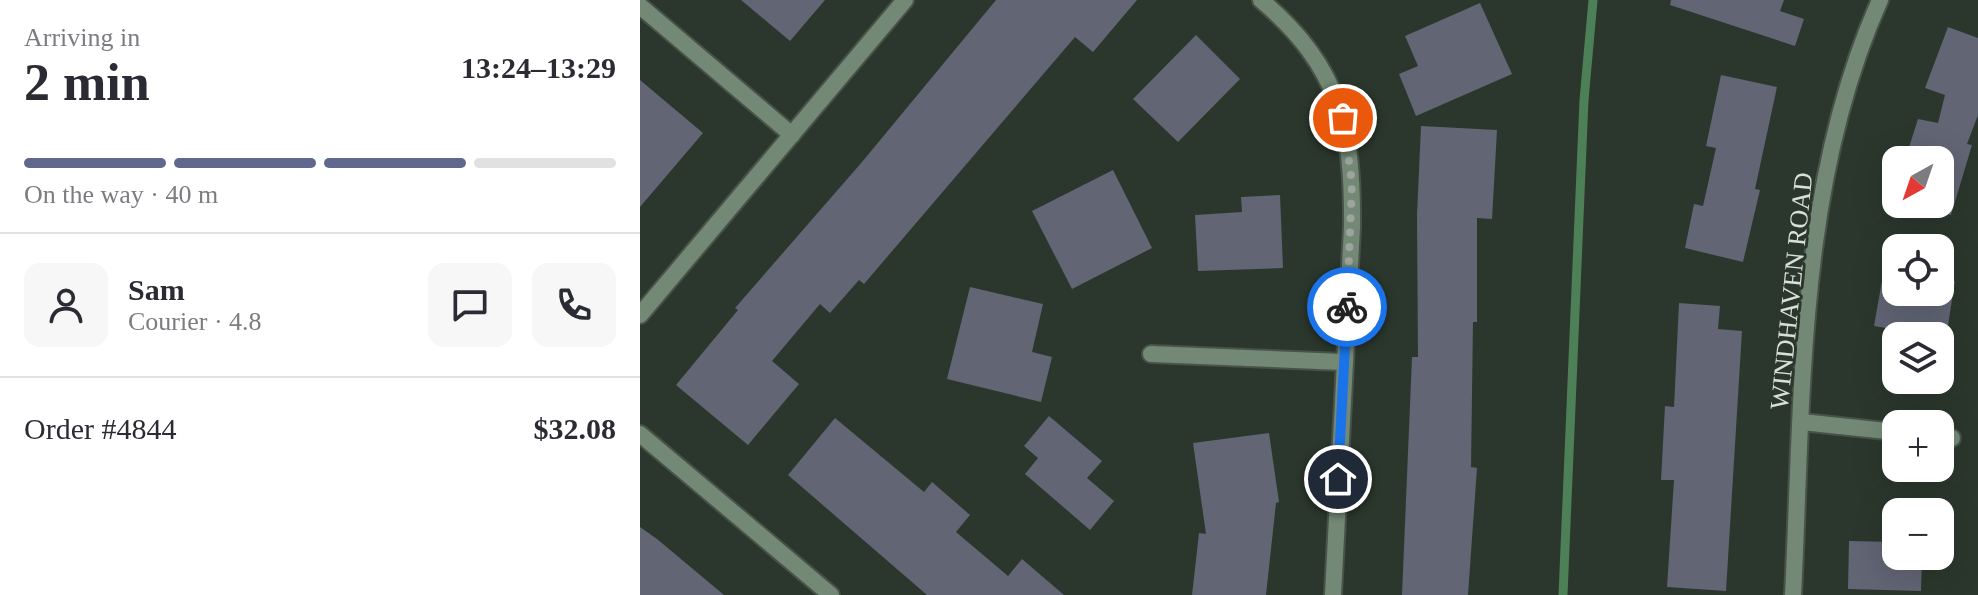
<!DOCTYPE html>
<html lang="en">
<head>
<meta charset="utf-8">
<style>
  body { margin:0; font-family:Georgia,serif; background:#f7f7f7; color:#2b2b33; height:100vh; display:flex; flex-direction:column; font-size:30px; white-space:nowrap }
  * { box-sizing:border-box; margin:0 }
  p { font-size:26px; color:#7c7c81 }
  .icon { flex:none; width:44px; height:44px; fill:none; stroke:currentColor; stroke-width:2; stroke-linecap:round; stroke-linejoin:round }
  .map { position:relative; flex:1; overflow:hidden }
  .panel { display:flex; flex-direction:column; background:#fff; width:640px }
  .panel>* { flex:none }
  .needle { width:52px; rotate:220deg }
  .controls { position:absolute; left:1242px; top:146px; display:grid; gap:16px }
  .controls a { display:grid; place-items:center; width:72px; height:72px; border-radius:16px; background:#fff; box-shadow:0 8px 32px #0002; font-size:40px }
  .pin { position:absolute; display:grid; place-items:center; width:68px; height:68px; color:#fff; margin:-34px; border:4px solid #fff; border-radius:50%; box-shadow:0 2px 8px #0007 }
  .courier { position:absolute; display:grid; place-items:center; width:80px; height:80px; margin:-40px; border:6px solid #1a73e8; border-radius:50%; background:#fff; color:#222; box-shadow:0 2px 10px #0007 }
  .summary em { font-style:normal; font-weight:800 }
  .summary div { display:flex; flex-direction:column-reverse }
  .summary { display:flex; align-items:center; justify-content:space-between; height:136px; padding:0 24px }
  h1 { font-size:52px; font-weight:800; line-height:60px }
  .bar { display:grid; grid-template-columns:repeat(4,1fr); gap:12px 8px; align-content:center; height:96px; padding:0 24px }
  .bar i { height:10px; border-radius:6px; background:#e1e1e2 }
  .bar .current { background:#61688e }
  .bar p { grid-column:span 4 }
  .line { display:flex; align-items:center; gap:20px; padding:0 24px; border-top:2px solid #e1e1e2 }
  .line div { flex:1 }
  .round { display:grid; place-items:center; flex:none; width:84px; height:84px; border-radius:16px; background:#f7f7f7 }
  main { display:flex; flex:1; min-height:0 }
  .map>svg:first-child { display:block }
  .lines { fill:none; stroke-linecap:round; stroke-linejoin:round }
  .stream { stroke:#4d8056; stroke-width:9 }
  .building { fill:#616574 }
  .minor-casing { stroke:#475249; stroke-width:20 }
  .minor { stroke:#738976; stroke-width:16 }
  .done { stroke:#9ca59d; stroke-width:8; stroke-dasharray:0 14.4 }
  .route { stroke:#1a73e8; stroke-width:10 }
  .labels { text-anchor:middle; stroke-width:6; stroke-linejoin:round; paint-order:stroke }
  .street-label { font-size:26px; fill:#d9e0da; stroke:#2b372d }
</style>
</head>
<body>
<main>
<section class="panel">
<div class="summary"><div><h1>2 min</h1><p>Arriving in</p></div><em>13:24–13:29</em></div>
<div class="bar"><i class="current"></i><i class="current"></i><i class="current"></i><i></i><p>On the way · 40 m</p></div>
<div class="line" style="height:144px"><a class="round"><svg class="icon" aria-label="person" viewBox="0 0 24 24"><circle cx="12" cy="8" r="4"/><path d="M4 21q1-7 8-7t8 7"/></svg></a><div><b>Sam</b><p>Courier · 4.8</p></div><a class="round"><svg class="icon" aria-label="chat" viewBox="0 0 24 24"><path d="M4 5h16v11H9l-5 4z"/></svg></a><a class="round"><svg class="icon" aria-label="phone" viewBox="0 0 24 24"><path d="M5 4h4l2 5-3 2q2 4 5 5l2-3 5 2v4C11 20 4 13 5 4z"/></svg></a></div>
<div class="line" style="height:104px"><div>Order #4844</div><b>$32.08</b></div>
</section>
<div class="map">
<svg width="1338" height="595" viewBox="0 0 1338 595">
  <rect width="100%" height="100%" fill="#2b372d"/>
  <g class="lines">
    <polyline class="stream" points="923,595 944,100 953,0"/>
  </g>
  <g class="building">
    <polygon points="101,0 185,0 150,41"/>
    <polygon points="356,0 497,0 453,52 435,37 224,284 219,280 190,313 180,304 132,361 159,384 108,445 36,385 98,310 95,308 222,162"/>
    <polygon points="1031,0 1144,0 1140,11 1164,19 1155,46 1030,5"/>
    <polygon points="840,3 872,74 776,116 759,74 778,66 765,36"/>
    <polygon points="1308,27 1338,38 1338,115 1327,144 1332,145 1311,215 1274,204 1300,204 1300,160 1265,160 1278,119 1298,123 1305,95 1285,88"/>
    <polygon points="556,35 600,79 538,142 493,99"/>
    <polygon points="1081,75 1137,87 1115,189 1120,190 1103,262 1045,248 1054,204 1063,206 1076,148 1066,146"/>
    <polygon points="0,80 63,133 0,207"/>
    <polygon points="781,126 857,130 852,219 837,218 837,322 833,322 831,467 837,468 828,595 762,595 772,357 778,357 777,215"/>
    <polygon points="473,170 512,248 432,289 392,211"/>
    <polygon points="640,195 643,268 558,271 555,215 602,212 601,197"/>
    <polygon points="1244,269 1256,271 1256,292 1300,292 1300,278 1315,281 1306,338 1234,326"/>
    <polygon points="330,287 403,304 392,352 412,357 401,402 307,379"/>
    <polygon points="1039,303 1080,306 1078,329 1102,331 1086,591 1027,587 1034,480 1021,480 1025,406 1034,407"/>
    <polygon points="409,416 462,461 447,478 474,501 450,530 385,474 398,458 384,446"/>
    <polygon points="195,418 284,492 292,482 330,515 316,532 368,576 382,559 424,595 287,595 148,475"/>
    <polygon points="629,433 639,502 636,503 626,595 552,595 559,533 566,534 553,443"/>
    <polygon points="0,527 17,539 84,595 0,595"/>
    <polygon points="1209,541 1256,542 1256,556 1282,556 1281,591 1208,589"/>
  </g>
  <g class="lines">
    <defs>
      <g id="minor">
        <path d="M621 0C700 67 713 127 712 227L693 595"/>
        <polyline points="0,6 152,135"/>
        <polyline points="0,315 265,0"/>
        <polyline points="511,354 703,362"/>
        <polyline points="1162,422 1256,432"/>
        <polyline points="0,434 191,595"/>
        <polyline points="1300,437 1312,438"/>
        <path d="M1153 595C1163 396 1157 185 1240 0"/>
      </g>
    </defs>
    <use href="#minor" class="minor-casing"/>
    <use href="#minor" class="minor"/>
  </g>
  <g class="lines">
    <polyline class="done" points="703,118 712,183 707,307"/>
    <polyline class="route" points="698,479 707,307"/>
  </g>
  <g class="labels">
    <g class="street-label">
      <text transform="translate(1151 291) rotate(-84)" y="9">WINDHAVEN ROAD</text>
    </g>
  </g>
</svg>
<div class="controls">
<a><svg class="needle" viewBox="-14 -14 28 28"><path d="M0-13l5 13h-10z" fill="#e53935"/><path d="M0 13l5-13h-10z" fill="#7c7c81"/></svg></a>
<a><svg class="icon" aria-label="locate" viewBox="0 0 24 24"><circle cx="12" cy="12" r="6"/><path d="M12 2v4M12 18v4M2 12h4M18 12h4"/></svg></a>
<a><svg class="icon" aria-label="layers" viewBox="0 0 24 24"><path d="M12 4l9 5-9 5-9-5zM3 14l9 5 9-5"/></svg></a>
<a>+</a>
<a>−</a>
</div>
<div class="pin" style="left:703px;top:118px;background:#ea580c"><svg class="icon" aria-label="bag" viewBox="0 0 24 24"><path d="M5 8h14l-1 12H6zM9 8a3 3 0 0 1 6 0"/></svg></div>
<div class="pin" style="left:698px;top:479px;background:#1f2937"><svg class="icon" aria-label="home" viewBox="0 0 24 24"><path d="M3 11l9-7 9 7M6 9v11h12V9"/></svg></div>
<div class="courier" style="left:707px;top:307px"><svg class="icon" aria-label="bike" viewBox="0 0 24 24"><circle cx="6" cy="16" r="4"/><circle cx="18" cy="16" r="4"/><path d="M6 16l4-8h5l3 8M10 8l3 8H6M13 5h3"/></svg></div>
</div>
</main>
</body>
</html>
